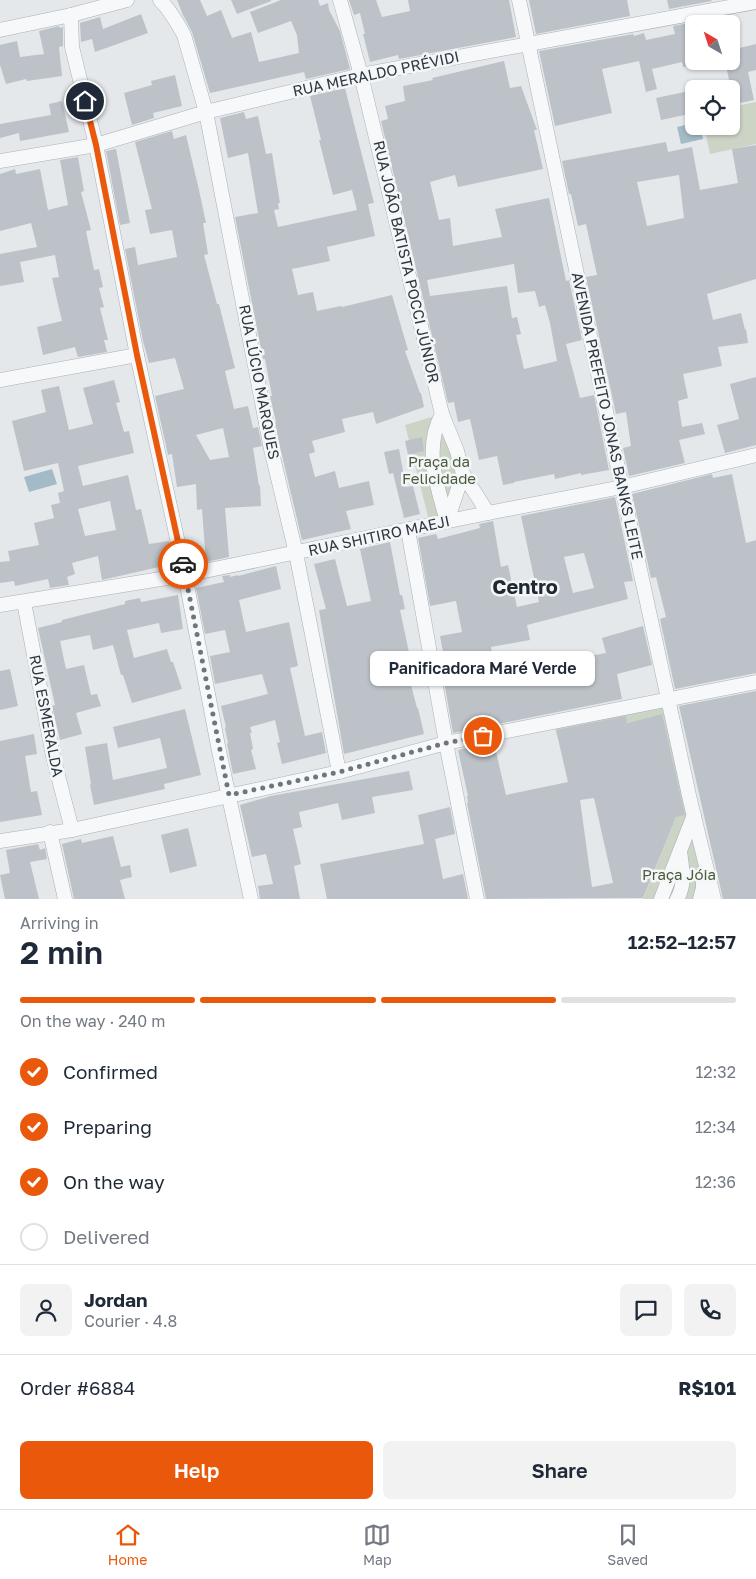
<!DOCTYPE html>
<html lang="en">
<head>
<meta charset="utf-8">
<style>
  body { margin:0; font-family:"Golos Text",sans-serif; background:#f2f2f3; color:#1f2937; height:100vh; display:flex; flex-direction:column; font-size:19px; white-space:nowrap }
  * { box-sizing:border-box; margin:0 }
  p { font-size:16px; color:#747a83 }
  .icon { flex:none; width:28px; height:28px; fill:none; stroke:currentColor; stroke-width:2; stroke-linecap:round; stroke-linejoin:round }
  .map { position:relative; height:899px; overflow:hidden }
  .panel { display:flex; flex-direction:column; background:#fff; flex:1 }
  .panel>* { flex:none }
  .needle { width:32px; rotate:321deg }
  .tools { position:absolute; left:685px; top:15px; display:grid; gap:10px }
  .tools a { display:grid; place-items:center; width:55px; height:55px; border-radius:8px; background:#fff; box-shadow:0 1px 4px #0004; font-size:25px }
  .pin { position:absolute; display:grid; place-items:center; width:42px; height:42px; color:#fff; margin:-21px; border:2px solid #fff; border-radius:50%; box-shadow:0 1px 5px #0007 }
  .courier { position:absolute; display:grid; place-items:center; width:50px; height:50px; margin:-25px; border:4px solid #ea580c; border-radius:50%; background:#fff; color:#222; box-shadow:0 1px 6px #0007 }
  .bubble { position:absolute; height:35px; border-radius:8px; background:#fff; box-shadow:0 1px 4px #0004; font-size:16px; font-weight:600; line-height:35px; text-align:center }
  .headline em { font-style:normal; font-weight:600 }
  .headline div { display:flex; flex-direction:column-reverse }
  .headline { display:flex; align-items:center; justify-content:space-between; height:85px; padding:0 20px }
  h1 { font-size:32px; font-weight:600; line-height:38px }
  .bar { display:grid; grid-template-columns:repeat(4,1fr); gap:8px 5px; align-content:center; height:60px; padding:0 20px }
  .bar i { height:6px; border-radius:4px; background:#e0e1e3 }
  .bar .on { background:#ea580c }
  .bar p { grid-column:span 4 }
  .line { display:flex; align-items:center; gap:12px; padding:0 20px; border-top:1px solid #e0e1e3 }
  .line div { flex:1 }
  .round { display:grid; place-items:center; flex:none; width:52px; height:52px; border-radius:8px; background:#f2f2f3 }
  ol { padding:0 20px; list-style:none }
  li { display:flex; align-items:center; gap:15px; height:55px }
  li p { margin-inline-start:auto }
  li .icon { padding:5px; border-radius:50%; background:#ea580c; color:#fff; stroke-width:4 }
  li:last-child { color:#747a83 }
  li i { width:28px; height:28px; border:2px solid #e0e1e3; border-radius:50% }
  .button { display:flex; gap:10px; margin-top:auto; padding:10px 20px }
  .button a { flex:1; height:58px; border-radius:8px; background:#ea580c; color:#fff; font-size:20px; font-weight:600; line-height:58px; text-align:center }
  .button a+a { background:#f2f2f3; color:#1f2937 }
  .tab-bar { display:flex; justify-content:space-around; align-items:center; height:70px; border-top:1px solid #e0e1e3; background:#fff; font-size:14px; color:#747a83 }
  .tab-bar a { display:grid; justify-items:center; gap:2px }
  .tab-bar .on { color:#ea580c }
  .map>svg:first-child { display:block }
  .green { fill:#ccd4c6 }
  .water { fill:#a3bbc7 }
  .building { fill:#bcc2c7; fill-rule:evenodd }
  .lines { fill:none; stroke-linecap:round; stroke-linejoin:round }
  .street-casing { stroke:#a9b0b5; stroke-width:15 }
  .street { stroke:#f7f8f9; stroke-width:14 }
  .done { stroke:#6d767d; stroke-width:5; stroke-dasharray:0 9 }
  .route { stroke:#ea580c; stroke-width:6 }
  .labels { text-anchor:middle; stroke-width:5; stroke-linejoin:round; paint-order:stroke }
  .street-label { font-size:15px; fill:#2d3842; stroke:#f4f6f8 }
  .park-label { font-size:15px; fill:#485c3c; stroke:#f4f6f8 }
  .district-label { font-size:20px; font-weight:bold; fill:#1f2933; stroke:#f4f6f8 }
</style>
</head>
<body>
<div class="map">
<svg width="756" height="899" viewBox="0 0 756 899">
  <rect width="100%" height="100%" fill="#e4e8eb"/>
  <g class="green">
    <polygon points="756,102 756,144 710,154 704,126 731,126 731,107"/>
    <polygon points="442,414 463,474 447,521 430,525 405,425"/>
    <polygon points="668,700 712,899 643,899 676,817 651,717 558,739 554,722"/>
  </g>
  <g class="water">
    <polygon points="694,123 694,126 700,126 703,139 681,144 677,127"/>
    <polygon points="52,469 57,484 29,492 24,477"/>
  </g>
  <g class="building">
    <polygon points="177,0 200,0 207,16 221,10 232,38 251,32 259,62 299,53 297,35 291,21 258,33 250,12 281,0 318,0 320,6 328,3 329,10 340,31 350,69 306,79 304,72 210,93 192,32 183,15"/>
    <polygon points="231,0 271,0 271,1 237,14"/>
    <polygon points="349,0 376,0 382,17 410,11 408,0 509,0 516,37 399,59 398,55 370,62 363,34 365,34 360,13 354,15"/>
    <polygon points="529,0 627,0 630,16 536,34"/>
    <polygon points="667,0 711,0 712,1 669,9"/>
    <polygon points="141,14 148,33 95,52 92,39 81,42 80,23 100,17 103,29"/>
    <polygon points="715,18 716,24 694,24 694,65 683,67 682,62 652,69 657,89 646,92 639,61 602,69 612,113 555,126 539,51 633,34 634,36 644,33 646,40 675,34 673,26"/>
    <polygon points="59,26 60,28 63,27 63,46 59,47 62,76 27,81 26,79 6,84 0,65 0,45 17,41 20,57 44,54 39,31"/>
    <polygon points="756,44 756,70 748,72 754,100 731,105 731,89 725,61 731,61 731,50"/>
    <path d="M504 61 510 88 521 86 537 130H534L543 169 458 187 455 175 430 182 439 220 450 218 453 246 502 237 495 209 549 198 566 281 569 280 582 340 566 344 580 398 594 395 609 470 581 475V473L555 479 554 474 514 482V483L503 485 497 456 479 460 470 419 458 422 454 402 448 403 381 121 388 119 385 106 405 101 403 86 433 80 432 78ZM514 264 518 293 535 291 539 307 545 305 550 323 557 361 524 369 516 335 521 334 517 317 512 318 507 286 430 296 427 280Z"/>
    <polygon points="175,75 182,106 153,113 154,118 132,125 124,93 152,85 151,81"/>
    <polygon points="345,88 374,203 368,204 375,236 327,247 330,261 292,269 298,295 313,292 317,311 341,306 342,307 392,295 408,350 405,351 420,393 421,393 424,407 376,424 373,412 342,419 345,432 312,441 315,452 309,454 315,477 335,471 339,488 369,481 374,505 346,511 351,529 302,540 280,447 275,422 276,422 270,396 272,396 265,359 263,359 235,217 258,213 248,153 228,158 220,118 244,112 246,119 258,116 266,154 272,153 280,203 278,203 279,209 274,210 278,227 357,210 352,190 333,195 319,140 321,140 310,96"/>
    <polygon points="694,90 694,113 661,120 656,98"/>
    <polygon points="62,101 69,132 20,141 19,133 0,138 0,124 51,115 49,104"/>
    <path d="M172 131 174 139 186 135 199 190 206 223H203L208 254 204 255 217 304H219L235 368 225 371 234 409 248 406 253 428 258 427 262 446 253 448 259 486 260 485 261 506 225 508 229 557 206 562 202 509 197 510 196 484 177 487 172 454 168 455 155 396 184 389 175 358 149 363 143 341 125 249 135 247 138 265 177 257 172 230 150 234 145 210 152 209 135 142ZM223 428 229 457 210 460 196 435Z"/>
    <path d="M666 142 668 152 692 147 700 190 738 183 732 149 756 145V279L707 294 713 320 741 313 745 330 746 329 748 343 718 347 722 366 683 374 688 398 678 401 682 427 702 423 705 434 679 440 685 463 629 476 623 448 631 446 626 412 616 414 586 277 597 275 586 224 578 226 571 194H569L562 161ZM679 175 684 218 647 226 637 182Z"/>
    <polygon points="116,149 130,223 120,225 106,151"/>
    <polygon points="78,157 84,191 81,192 91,230 86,231 94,270 99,269 103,287 99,288 104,307 100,308 108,340 104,340 107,352 78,357 75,347 43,355 37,327 62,321 52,278 59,277 55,255 20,262 24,282 0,286 0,254 37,247 31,223 0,231 0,174 15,169 16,174 40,169 48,210 68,205 60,160"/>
    <polygon points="756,377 756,445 725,453 717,425 739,419 730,384"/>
    <path d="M114 380 120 402 116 403 124 432 129 431 134 453 78 466 83 486 128 475 136 510 141 509 149 544 169 541 173 568 160 570 159 567 102 580 98 556 72 563 75 574 67 577 69 585 50 588 48 579 15 586 14 581 0 583V562L10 561 8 551 39 545 34 523 54 518 51 505 60 503 58 493 64 491 58 463 24 471 12 421 46 412 41 390 59 386 69 430 93 424 83 388ZM110 501 116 530 85 536 78 509Z"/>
    <polygon points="422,437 424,451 408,455 405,441"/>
    <polygon points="399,449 406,487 413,486 420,514 404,518 393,473 389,474 384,452"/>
    <polygon points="712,474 713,478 732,474 746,543 756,540 756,673 675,689 660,619 666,617 656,577 651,578 632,494"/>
    <path d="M615 497 633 581 624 582 628 599 527 625 530 640 491 647 497 677 568 660 606 653 602 638 643 626 652 665 617 674 622 699 453 733 441 664 445 663 440 636 462 632 456 601 430 606 418 538 436 534 438 539 480 528 479 524 493 521 501 567 508 565 517 607 539 602 521 516ZM584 553 594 588 573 593 564 557Z"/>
    <polygon points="390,542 400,595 402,595 405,609 400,610 410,657 404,658 417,708 418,708 424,734 344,754 319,610 326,609 314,564 335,559 347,606 371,601 360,549"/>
    <polygon points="276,566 281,589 239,600 246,632 289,622 298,666 290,668 305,736 322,732 326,753 282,764 277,743 280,742 275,720 250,727 252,733 250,733 253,749 251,750 256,769 233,774 227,744 228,743 225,728 226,727 221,706 268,694 262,674 215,684 210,656 230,652 225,630 205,634 196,588 224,582 222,576 230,575 230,577 238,575 238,576"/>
    <polygon points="178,595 183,629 161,633 159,623 127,630 134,658 167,649 171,662 173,662 182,689 132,703 123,675 121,675 113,645 93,650 90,635 60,641 66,669 84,665 91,695 97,694 101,706 76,713 82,734 60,740 52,706 55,705 38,628 62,622 62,620 125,604 125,601 140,598 141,602"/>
    <polygon points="10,669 18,706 0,710 0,671"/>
    <polygon points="756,691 756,899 723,899 679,706"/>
    <polygon points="185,709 201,775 164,784 165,789 94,805 90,785 91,784 85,747 107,743 113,780 167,768 160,738 118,748 113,727"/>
    <path d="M662 714 685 815 676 817 643 898 486 899 467 803H468L467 796H468L458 750 494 743 506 795 568 782 556 730 626 716 627 723ZM594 798 613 883 592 887 580 800Z"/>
    <polygon points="34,734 37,754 25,756 31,792 37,791 42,815 0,822 0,741"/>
    <polygon points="409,771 413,790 372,797 375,813 342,820 338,803 299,812 302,827 293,829 301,864 294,866 300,899 260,899 258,886 273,884 266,854 252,857 240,805 271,796"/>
    <polygon points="450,807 455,834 435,839 443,879 463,874 468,899 327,899 320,864 424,844 418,815"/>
    <polygon points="188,828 197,866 170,873 161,835"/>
    <polygon points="113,836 121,867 130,865 132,877 120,880 125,899 74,899 62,844 81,839 82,843"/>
    <polygon points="38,844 40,850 45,848 47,859 30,862 39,899 5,899 0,875 10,873 6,850"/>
  </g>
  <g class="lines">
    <defs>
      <g id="street">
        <path d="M160 0C170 10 177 22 184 35L206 112 271 449 296 553 339 772"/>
        <polyline points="340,0 361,75 442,414 457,451 463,474 447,521"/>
        <polyline points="519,0 622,487 690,800 714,899"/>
        <polyline points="71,15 72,47 96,145 137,355 185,575 219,751 251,899"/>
        <polyline points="0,30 71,15 127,0"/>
        <polyline points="0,161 96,145 206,112 361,75 756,2"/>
        <polyline points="0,380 137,355"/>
        <path d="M442 414C423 449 437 485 447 521"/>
        <polyline points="463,474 488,513"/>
        <polyline points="408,530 446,743 477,899"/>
        <polyline points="24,602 53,756 72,830"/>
        <polyline points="0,605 185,575 488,513 622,487 756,455"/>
        <polyline points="50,832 65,899"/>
        <polyline points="0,841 72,830 339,772 446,743 756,682"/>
        <polyline points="661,899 694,815"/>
        <path d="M677 899C686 884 682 868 680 851"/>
        <polyline points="700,899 703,888 703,875"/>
      </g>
    </defs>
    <use href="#street" class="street-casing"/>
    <use href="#street" class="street"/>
  </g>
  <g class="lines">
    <polyline class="done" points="183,564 229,795 339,772 446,743 483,736"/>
    <polyline class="route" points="85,101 96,145 137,355 183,564"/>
  </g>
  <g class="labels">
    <g class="street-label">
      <text transform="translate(376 74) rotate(-12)" y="5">RUA MERALDO PRÉVIDI</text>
      <text transform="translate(406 262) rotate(77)" y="5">RUA JOÃO BATISTA POCCI JÚNIOR</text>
      <text transform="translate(259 382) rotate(79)" y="5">RUA LÚCIO MARQUES</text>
      <text transform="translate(607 416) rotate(78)" y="5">AVENIDA PREFEITO JONAS BANKS LEITE</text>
      <text transform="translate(379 536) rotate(-12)" y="5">RUA SHITIRO MAEJI</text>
      <text transform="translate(46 716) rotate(79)" y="5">RUA ESMERALDA</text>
    </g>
    <g class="park-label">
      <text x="439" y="467">Praça da<tspan x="439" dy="17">Felicidade</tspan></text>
      <text x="679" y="880">Praça Jóia</text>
    </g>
    <g class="district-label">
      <text x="525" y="594">Centro</text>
    </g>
  </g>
</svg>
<div class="tools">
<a><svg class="needle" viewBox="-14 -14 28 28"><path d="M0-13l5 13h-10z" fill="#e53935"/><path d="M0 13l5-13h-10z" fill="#747a83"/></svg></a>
<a><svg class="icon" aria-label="locate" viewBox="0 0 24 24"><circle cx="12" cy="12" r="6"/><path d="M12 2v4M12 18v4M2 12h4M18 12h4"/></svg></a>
</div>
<div class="pin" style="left:483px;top:736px;background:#ea580c"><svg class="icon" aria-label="bag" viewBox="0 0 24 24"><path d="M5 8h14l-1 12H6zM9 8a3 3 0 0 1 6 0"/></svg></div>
<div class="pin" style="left:85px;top:101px;background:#1f2937"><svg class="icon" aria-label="home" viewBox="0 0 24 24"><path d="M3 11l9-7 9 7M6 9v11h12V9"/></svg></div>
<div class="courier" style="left:183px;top:564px"><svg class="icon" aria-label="car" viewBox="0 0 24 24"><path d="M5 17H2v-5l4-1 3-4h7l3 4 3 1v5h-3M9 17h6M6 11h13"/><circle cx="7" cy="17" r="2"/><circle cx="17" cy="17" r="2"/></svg></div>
<div class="bubble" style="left:370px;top:651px;width:225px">Panificadora Maré Verde</div>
</div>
<section class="panel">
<div class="headline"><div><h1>2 min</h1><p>Arriving in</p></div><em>12:52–12:57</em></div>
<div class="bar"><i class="on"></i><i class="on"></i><i class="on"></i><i></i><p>On the way · 240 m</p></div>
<ol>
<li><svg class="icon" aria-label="check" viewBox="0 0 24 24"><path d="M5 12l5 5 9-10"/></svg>Confirmed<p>12:32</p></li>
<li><svg class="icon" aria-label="check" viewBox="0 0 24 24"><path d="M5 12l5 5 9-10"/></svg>Preparing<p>12:34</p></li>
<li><svg class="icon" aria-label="check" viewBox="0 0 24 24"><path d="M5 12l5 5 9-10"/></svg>On the way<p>12:36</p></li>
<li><i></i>Delivered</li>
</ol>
<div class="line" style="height:90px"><a class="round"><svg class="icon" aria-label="person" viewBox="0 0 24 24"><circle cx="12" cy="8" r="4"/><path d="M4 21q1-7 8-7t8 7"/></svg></a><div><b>Jordan</b><p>Courier · 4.8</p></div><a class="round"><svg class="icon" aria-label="chat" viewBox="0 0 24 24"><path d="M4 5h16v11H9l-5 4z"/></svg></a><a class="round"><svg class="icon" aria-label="phone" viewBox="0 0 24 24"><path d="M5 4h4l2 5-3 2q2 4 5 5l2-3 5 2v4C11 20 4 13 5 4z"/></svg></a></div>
<div class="line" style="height:65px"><div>Order #6884</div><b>R$101</b></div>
<div class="button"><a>Help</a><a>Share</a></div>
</section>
<nav class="tab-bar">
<a class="on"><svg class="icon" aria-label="home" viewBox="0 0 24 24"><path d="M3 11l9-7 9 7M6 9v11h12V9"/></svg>Home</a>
<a><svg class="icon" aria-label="map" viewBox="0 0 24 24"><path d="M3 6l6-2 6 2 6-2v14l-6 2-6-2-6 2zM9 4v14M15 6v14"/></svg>Map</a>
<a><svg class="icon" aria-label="saved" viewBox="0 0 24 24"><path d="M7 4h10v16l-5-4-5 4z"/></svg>Saved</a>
</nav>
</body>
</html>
